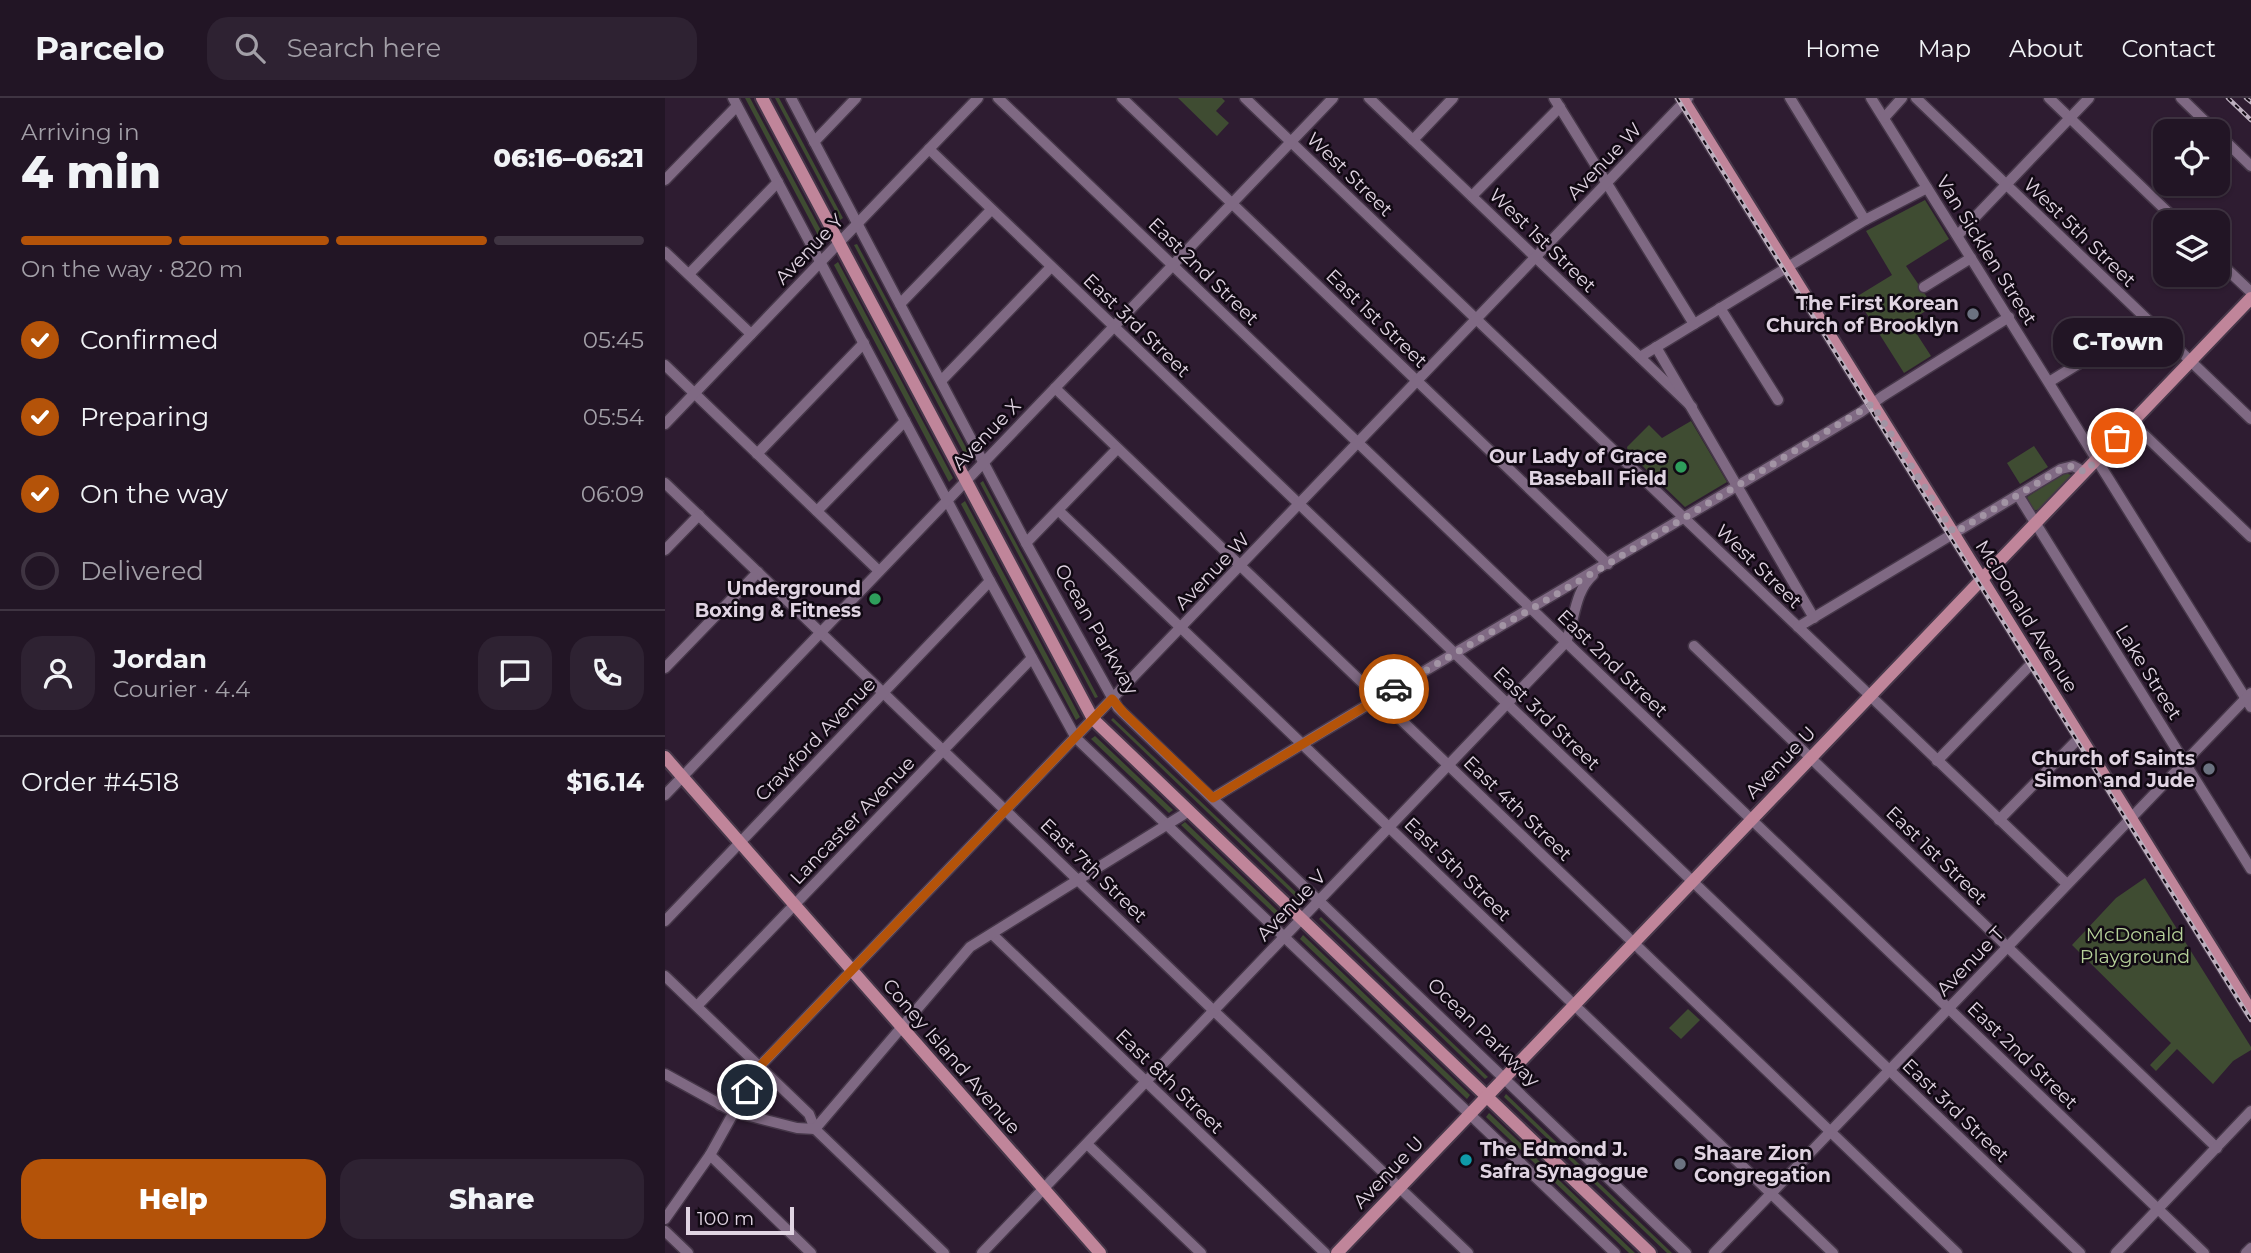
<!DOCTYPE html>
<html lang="en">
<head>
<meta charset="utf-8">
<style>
  body { margin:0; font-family:Montserrat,sans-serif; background:#2e2232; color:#f1f3f6; height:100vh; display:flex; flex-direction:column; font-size:26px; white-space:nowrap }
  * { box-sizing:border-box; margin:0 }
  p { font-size:23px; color:#a29fa7 }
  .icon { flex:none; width:38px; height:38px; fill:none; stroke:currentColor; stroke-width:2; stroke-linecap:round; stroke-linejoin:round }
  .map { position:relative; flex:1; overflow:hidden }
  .side { display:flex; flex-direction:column; background:#221525; width:665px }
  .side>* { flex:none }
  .fabs { position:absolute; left:1488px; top:21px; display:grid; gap:14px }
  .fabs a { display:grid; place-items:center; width:77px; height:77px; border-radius:14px; background:#221525; box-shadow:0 2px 5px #0004,0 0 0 2px #3f3442; font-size:35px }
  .scale { position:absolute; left:21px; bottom:18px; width:108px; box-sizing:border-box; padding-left:7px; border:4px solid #e0d4e2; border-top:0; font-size:19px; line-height:24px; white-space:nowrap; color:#e0d4e2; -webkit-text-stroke:5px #110913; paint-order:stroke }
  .pin { position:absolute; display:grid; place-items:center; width:60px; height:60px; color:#fff; margin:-30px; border:4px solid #fff; border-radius:50%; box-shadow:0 2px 7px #0007 }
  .courier { position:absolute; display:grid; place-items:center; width:70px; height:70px; margin:-35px; border:5px solid #b45309; border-radius:50%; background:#fff; color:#222; box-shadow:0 2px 9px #0007 }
  .bubble { position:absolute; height:49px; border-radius:21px; background:#221525; box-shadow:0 2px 5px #0004,0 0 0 2px #3f3442; font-size:23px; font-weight:800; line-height:49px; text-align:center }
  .summary em { font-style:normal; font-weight:800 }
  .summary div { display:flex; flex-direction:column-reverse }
  .summary { display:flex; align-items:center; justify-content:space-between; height:119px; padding:0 21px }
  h1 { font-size:46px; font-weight:800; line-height:52px }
  .bar { display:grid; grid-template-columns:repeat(4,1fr); gap:10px 7px; align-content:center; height:84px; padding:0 21px }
  .bar i { height:9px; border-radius:5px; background:#3f3442 }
  .bar .selected { background:#b45309 }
  .bar p { grid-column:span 4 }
  .line { display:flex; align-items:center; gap:18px; padding:0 21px; border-top:2px solid #3f3442 }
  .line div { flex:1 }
  .round { display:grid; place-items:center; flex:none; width:74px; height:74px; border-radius:21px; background:#2e2232 }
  ol { padding:0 21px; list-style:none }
  li { display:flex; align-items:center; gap:21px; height:77px }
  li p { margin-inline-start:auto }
  li .icon { padding:7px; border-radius:50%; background:#b45309; color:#fff; stroke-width:4 }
  li:last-child { color:#a29fa7 }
  li i { width:38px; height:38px; border:4px solid #3f3442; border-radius:50% }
  .action { display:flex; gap:14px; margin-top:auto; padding:14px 21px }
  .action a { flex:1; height:80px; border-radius:21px; background:#b45309; color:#fff; font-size:28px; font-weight:800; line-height:80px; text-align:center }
  .action a+a { background:#2e2232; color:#f1f3f6 }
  header { display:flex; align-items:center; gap:42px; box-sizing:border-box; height:98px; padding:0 35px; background:#221525; border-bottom:2px solid #3f3442 }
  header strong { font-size:33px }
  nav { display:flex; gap:38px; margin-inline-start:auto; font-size:24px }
  .search { width:490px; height:63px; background:#2e2232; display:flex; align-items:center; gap:18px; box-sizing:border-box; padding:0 24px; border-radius:21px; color:#a29fa7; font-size:26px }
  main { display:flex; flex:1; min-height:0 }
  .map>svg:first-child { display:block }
  .green { fill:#3f4c32 }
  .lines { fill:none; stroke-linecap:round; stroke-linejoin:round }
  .minor-casing { stroke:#463749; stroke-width:13 }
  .major-casing { stroke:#463749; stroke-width:16 }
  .minor { stroke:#7f6983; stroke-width:10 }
  .major { stroke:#c0859a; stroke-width:12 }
  .rail-casing { stroke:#bcafbe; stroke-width:4.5 }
  .rail { stroke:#110913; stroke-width:2; stroke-dasharray:5; stroke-linecap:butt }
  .done { stroke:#a294a4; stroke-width:7; stroke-dasharray:0 12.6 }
  .route { stroke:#b45309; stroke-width:9 }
  .worship-dot { fill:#6b7280; stroke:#110913; stroke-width:2.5 }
  .leisure-dot { fill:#2e9e5b; stroke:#110913; stroke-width:2.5 }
  .culture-dot { fill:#0f9aa8; stroke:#110913; stroke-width:2.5 }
  .labels { text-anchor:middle; stroke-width:5; stroke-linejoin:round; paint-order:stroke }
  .street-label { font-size:19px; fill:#e0d4e2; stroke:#110913 }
  .poi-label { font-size:19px; font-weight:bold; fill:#e0d4e2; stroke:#110913; text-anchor:end }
  .park-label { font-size:19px; fill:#b6d199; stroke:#110913 }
</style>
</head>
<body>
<header>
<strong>Parcelo</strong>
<div class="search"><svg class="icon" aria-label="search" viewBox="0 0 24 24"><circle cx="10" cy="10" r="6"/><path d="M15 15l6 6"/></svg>Search here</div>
<nav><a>Home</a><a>Map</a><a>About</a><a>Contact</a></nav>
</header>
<main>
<section class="side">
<div class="summary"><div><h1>4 min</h1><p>Arriving in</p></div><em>06:16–06:21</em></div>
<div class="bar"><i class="selected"></i><i class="selected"></i><i class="selected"></i><i></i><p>On the way · 820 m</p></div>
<ol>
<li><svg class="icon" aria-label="check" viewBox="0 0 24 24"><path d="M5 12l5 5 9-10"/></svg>Confirmed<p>05:45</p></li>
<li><svg class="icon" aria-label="check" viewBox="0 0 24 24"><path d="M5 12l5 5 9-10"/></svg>Preparing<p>05:54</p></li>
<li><svg class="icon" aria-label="check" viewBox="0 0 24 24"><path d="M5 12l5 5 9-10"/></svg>On the way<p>06:09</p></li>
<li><i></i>Delivered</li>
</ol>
<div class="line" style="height:126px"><a class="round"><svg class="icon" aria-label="person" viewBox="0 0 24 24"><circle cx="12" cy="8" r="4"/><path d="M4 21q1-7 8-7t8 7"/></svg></a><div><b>Jordan</b><p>Courier · 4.4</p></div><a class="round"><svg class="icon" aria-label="chat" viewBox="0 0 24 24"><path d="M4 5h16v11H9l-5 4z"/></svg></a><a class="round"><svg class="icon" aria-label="phone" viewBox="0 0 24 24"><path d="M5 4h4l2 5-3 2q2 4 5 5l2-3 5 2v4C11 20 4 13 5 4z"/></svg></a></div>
<div class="line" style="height:91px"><div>Order #4518</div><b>$16.14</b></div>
<div class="action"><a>Help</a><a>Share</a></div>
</section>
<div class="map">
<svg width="1586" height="1155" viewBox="0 0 1586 1155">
  <rect width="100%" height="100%" fill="#2e1c31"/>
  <g class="green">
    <polygon points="80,0 85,0 161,142 157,145"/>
    <polygon points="110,0 114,0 178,120 175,122"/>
    <polygon points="513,0 557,0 560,3 551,13 564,25 552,38"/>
    <polygon points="1260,102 1284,141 1241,168 1268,208 1244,224 1266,258 1239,275 1191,199 1227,177 1201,133"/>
    <polygon points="192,146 306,359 302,361 189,147"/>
    <polygon points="173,164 288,380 284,384 169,167"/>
    <polygon points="1026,323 1062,384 1020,409 963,354 962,349 984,327 997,340"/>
    <polygon points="1369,348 1383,369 1355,386 1342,365"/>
    <polygon points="1399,375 1407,377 1375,411 1368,413 1362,399"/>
    <polygon points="318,383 433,599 430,600 315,385"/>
    <polygon points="300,403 415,619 411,622 296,406"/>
    <polygon points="448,620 639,802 637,805 446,622"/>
    <polygon points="430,638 508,712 504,715 426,641"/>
    <polygon points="520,724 621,821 618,824 516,727"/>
    <polygon points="1480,780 1586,949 1586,952 1568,963 1548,986 1512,951 1491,973 1485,967 1506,945 1407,847 1451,800"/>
    <polygon points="656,819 823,979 820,981 654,821"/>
    <polygon points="638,837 805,997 802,1001 635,841"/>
    <polygon points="1023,911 1035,922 1016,941 1004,930"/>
    <polygon points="841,996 1007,1155 1002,1155 839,999"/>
    <polygon points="824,1015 970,1155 964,1155 821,1019"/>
  </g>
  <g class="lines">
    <defs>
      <g id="minor">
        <polyline points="68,0 325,483 411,640 950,1155"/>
        <polyline points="126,0 361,445 453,610 1021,1155"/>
        <polyline points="333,0 1539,1155"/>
        <polyline points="457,0 943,466"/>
        <polyline points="580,0 1402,786"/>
        <polyline points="704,0 1027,309"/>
        <polyline points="889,0 1029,226"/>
        <polyline points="1125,0 1200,122"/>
        <polyline points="1206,0 1586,609"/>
        <polyline points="1251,0 1586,321"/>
        <polyline points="1384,0 1513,124"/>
        <polyline points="1516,0 1550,33"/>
        <polyline points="1219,20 1237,0"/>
        <polyline points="1552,35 1586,68"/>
        <polyline points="748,42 788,0"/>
        <polyline points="149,44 191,0"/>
        <polyline points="264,51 1415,1155"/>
        <polyline points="0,82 72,8"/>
        <polyline points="807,98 895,9"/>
        <polyline points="1293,137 1424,0"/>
        <polyline points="0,154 86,236"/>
        <polyline points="1552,162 1586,194"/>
        <polyline points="24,176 113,84"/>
        <polyline points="1259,189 1306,160"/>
        <polyline points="235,206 326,112"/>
        <polyline points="1055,210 1113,302"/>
        <polyline points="991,249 1149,520"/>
        <polyline points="975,259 1200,122 1262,90"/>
        <polyline points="0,267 214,473"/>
        <polyline points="276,283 386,169"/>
        <polyline points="1384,284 1483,223"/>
        <polyline points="390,290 1292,1155"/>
        <polyline points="1467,325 1586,439"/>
        <polyline points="0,326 313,0"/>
        <polyline points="92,356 199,245"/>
        <polyline points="0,385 549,913 803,1155"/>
        <polyline points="1353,397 1586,771"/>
        <polyline points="152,413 240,323"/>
        <polyline points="394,413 1168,1155"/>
        <polyline points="361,445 452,351"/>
        <polyline points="0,452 34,417"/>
        <polyline points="1133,529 1396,371 1408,368 1420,374"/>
        <polyline points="1029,548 1552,1050"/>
        <polyline points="0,570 93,474"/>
        <polyline points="1272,663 1368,564"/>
        <polyline points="0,697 668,0"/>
        <path d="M548 700C763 569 980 444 1196 314L1218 298 1344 219"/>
        <polyline points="1334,722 1415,639"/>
        <polyline points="0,823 325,483"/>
        <polyline points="327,836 660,1155"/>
        <polyline points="0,878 144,1016 150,1031 279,1155"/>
        <polyline points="32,908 367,560"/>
        <polyline points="0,976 69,1014 132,1030 150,1031 305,849 524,713"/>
        <polyline points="55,1007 89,972"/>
        <polyline points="422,1046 536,1155"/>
        <polyline points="45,1057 146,1155"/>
        <polyline points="0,1121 45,1057 94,969 1023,0"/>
        <polyline points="0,1133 23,1155"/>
        <path d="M317 1155 901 544C910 522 909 494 928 477"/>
        <polyline points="1049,1155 1586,595"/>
        <polyline points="1451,1155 1586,1013"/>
        <polyline points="1581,1155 1586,1150"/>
      </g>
      <g id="major">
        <polyline points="97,0 428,621 985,1155"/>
        <polyline points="1017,0 1586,913"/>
        <polyline points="0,659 435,1155"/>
        <polyline points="672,1155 1586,200"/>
      </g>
    </defs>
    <use href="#minor" class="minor-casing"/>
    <use href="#major" class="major-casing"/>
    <use href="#minor" class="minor"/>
    <use href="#major" class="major"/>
    <defs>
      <g id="rail">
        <polyline points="1012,0 1586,922"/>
        <polyline points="1563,0 1586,22"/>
        <polyline points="1581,0 1586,4"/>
      </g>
    </defs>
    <use href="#rail" class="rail-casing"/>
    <use href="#rail" class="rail"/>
  </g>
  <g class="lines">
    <polyline class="done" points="729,591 943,466 1207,306 1289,435 1396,371 1408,368 1420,374 1452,340"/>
    <polyline class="route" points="82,992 94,969 447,601 458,614 548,700 729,591"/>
  </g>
  <g class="worship-dot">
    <circle cx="1308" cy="216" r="7"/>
    <circle cx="1544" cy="671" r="7"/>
    <circle cx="1015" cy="1066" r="7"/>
  </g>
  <g class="leisure-dot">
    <circle cx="1016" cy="369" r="7"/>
    <circle cx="210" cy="501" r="7"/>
  </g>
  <circle class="culture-dot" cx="801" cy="1062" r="7"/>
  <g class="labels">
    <g class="street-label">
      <text transform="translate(939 63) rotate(-46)" y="7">Avenue W</text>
      <text transform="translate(685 76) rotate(44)" y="7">West Street</text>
      <text transform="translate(1415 134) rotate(44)" y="7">West 5th Street</text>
      <text transform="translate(878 142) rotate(44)" y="7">West 1st Street</text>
      <text transform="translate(144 151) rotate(-46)" y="7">Avenue Y</text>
      <text transform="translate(1322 152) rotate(58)" y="7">Van Sicklen Street</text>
      <text transform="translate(539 173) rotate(44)" y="7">East 2nd Street</text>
      <text transform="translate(712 220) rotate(44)" y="7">East 1st Street</text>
      <text transform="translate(472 227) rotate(44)" y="7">East 3rd Street</text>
      <text transform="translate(321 336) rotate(-46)" y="7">Avenue X</text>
      <text transform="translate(1094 468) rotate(44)" y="7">West Street</text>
      <text transform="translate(547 473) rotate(-46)" y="7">Avenue W</text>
      <text transform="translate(1362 518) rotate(58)" y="7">McDonald Avenue</text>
      <text transform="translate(432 531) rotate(60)" y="7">Ocean Parkway</text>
      <text transform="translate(948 565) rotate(44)" y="7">East 2nd Street</text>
      <text transform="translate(1484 574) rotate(58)" y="7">Lake Street</text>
      <text transform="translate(882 620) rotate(44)" y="7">East 3rd Street</text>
      <text transform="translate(150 641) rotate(-46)" y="7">Crawford Avenue</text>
      <text transform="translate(1115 664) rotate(-46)" y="7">Avenue U</text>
      <text transform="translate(853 710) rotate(44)" y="7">East 4th Street</text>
      <text transform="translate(187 722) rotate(-46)" y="7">Lancaster Avenue</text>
      <text transform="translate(1272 757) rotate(44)" y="7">East 1st Street</text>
      <text transform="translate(793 771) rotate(44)" y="7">East 5th Street</text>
      <text transform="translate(429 772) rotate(44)" y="7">East 7th Street</text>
      <text transform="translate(626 807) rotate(-46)" y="7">Avenue V</text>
      <text transform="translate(1305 863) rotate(-46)" y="7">Avenue T</text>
      <text transform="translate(819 934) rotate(44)" y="7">Ocean Parkway</text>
      <text transform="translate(1358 957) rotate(44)" y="7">East 2nd Street</text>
      <text transform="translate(287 958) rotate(49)" y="7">Coney Island Avenue</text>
      <text transform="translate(505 983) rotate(44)" y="7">East 8th Street</text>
      <text transform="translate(1291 1012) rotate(44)" y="7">East 3rd Street</text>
      <text transform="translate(723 1074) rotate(-46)" y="7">Avenue U</text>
    </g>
    <g class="poi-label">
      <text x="1294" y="212">The First Korean<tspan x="1294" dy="22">Church of Brooklyn</tspan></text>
      <text x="1002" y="365">Our Lady of Grace<tspan x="1002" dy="22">Baseball Field</tspan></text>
      <text x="196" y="497">Underground<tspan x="196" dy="22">Boxing &amp; Fitness</tspan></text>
      <text x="1530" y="667">Church of Saints<tspan x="1530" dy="22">Simon and Jude</tspan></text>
      <text x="815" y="1058" text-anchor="start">The Edmond J.<tspan x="815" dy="22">Safra Synagogue</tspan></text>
      <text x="1029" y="1062" text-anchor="start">Shaare Zion<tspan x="1029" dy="22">Congregation</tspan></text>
    </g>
    <g class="park-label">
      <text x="1470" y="843">McDonald<tspan x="1470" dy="22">Playground</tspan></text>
    </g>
  </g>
</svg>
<div class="fabs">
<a><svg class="icon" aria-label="locate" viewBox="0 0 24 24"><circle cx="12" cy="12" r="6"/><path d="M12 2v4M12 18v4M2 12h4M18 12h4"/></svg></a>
<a><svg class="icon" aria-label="layers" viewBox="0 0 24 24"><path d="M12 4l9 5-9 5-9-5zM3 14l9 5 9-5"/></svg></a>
</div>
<div class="scale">100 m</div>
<div class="pin" style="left:1452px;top:340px;background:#ea580c"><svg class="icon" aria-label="bag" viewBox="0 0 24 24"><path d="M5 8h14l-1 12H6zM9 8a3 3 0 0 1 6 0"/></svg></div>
<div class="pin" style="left:82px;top:992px;background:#1f2937"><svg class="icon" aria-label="home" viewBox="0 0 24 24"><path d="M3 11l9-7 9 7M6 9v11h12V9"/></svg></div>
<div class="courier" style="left:729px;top:591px"><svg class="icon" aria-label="car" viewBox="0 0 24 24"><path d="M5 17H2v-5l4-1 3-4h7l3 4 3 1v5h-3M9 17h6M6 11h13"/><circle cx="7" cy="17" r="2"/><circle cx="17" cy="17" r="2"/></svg></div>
<div class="bubble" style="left:1388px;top:220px;width:130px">C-Town</div>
</div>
</main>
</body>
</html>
